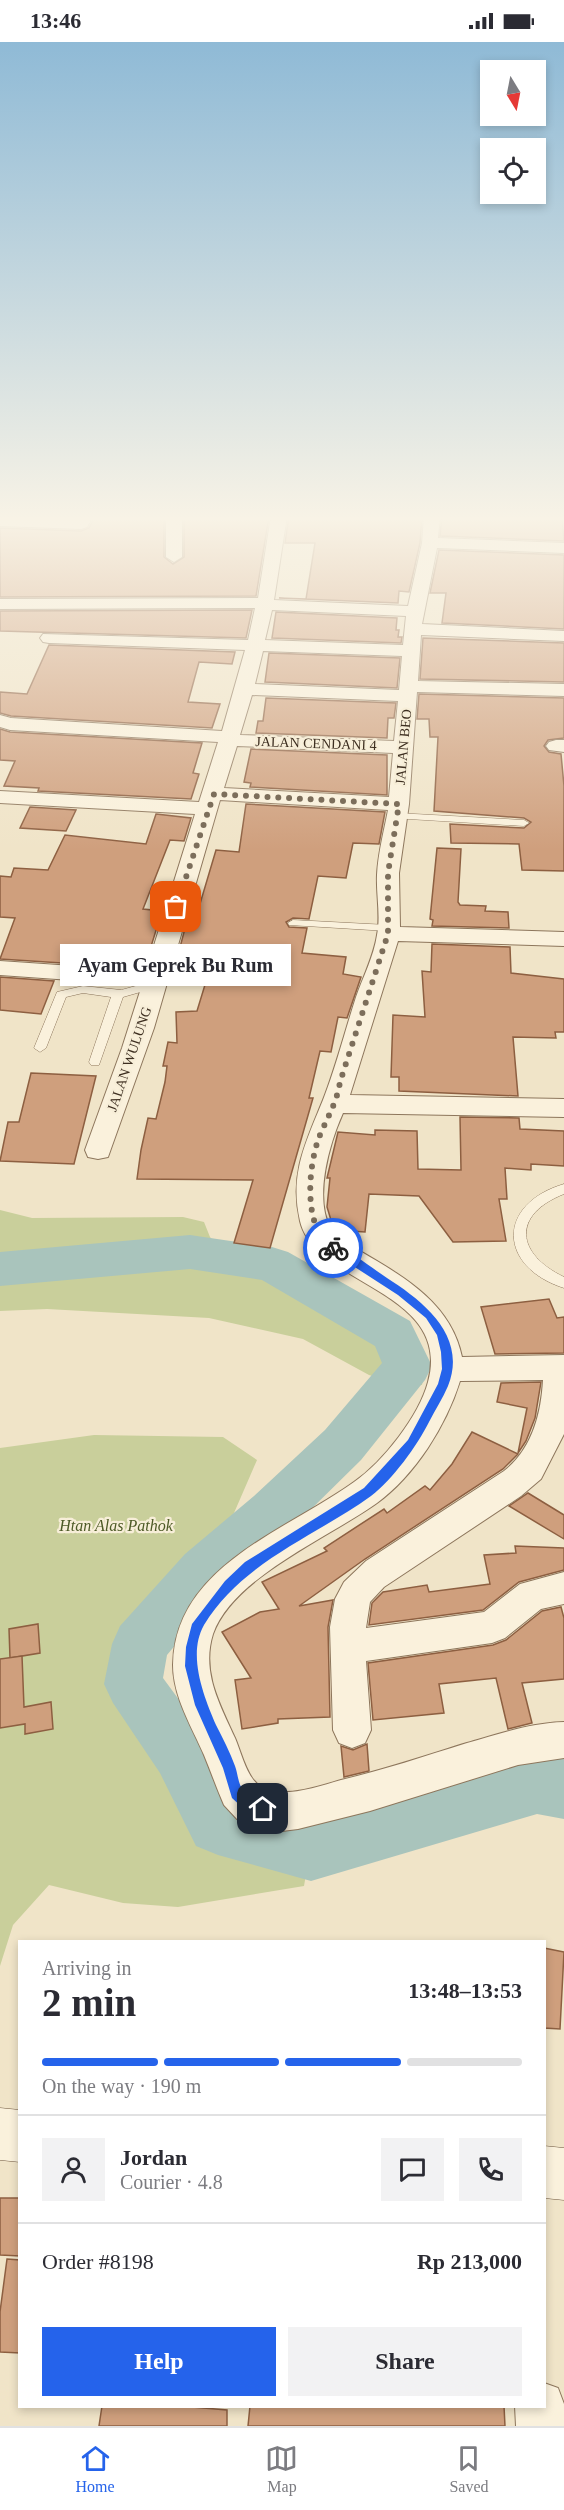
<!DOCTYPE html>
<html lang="en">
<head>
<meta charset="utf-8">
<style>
  body { margin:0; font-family:"Times New Roman",serif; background:#f2f2f3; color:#2b2b33; height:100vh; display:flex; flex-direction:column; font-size:22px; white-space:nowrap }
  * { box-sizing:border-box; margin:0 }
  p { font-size:20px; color:#7c7c81 }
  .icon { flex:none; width:33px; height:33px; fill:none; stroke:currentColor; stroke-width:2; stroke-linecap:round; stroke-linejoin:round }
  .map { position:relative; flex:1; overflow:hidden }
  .sheet { position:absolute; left:18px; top:1898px; width:528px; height:468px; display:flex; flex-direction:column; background:#fff; border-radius:0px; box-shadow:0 3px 9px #0003 }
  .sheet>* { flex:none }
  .needle { width:39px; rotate:170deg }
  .fabs { position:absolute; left:480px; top:18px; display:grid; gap:12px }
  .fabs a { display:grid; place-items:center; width:66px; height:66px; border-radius:0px; background:#fff; box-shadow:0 3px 9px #0003; font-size:30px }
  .pin { position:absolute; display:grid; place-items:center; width:51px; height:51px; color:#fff; margin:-26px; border-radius:12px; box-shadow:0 3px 9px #0006 }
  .courier { position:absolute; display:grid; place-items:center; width:60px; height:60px; margin:-30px; border:4px solid #2563eb; border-radius:50%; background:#fff; color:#222; box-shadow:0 2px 8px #0007 }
  .bubble { position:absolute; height:42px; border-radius:0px; background:#fff; box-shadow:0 3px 9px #0003; font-size:20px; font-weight:600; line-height:42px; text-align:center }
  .headline em { font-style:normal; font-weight:600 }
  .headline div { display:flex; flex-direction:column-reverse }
  .headline { display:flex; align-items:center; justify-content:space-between; height:102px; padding:0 24px }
  h1 { font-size:39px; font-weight:600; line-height:45px }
  .bar { display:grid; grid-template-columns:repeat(4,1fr); gap:9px 6px; align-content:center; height:72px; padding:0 24px }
  .bar i { height:8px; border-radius:4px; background:#e1e1e2 }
  .bar .on { background:#2563eb }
  .bar p { grid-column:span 4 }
  .line { display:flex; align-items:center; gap:15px; padding:0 24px; border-top:2px solid #e1e1e2 }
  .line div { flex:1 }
  .round { display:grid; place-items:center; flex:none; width:63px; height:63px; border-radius:0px; background:#f2f2f3 }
  .action { display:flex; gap:12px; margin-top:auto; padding:12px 24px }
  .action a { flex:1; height:69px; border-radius:0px; background:#2563eb; color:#fff; font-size:24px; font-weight:600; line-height:69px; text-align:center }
  .action a+a { background:#f2f2f3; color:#2b2b33 }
  .status { display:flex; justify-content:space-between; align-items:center; height:42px; padding:0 30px; background:#fff; direction:ltr }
  .status svg { height:16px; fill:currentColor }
  .dock { display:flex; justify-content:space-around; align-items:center; height:84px; border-top:2px solid #e1e1e2; background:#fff; font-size:16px; color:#7c7c81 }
  .dock a { display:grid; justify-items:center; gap:3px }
  .dock .on { color:#2563eb }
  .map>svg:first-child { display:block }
  .green { fill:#c9cf9b }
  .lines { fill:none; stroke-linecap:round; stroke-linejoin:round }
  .river { fill:#a9c4bc; fill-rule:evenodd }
  .building { fill:#cf9f7d; stroke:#8d5f41; stroke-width:1.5 }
  .lane-casing { stroke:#8d765c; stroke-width:1 }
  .street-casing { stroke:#8d765c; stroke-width:2 }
  .secondary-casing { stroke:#6f573f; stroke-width:1 }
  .lane { fill:#faf1dc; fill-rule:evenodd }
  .street { fill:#faf1dc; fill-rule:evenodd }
  .secondary { fill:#faf1dc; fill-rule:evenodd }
  .route { fill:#2563eb }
  .done { stroke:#7c6e5b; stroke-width:6; stroke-dasharray:0 10.8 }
  .labels { text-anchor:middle; stroke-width:4.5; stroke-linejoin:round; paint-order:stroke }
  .far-street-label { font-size:14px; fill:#3d2e20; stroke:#f7eed8 }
  .park-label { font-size:16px; font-style:italic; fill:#4d5a26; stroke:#f7eed8 }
</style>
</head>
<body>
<div class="status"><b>13:46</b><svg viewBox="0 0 49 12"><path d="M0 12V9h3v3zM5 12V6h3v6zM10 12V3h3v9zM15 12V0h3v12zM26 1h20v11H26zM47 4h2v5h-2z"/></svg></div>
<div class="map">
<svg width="564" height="2384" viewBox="0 0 564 2384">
  <rect width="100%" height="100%" fill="#f0e4c8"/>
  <g class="green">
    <polygon points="0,1168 32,1176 183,1175 204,1180 210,1195 222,1209 294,1229 414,1304 425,1323 422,1343 393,1341 369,1333 303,1297 209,1276 47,1267 0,1269"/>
    <polygon points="94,1393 223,1395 257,1418 234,1471 214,1496 199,1525 133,1600 126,1644 175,1714 213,1788 309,1815 304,1844 178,1865 123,1861 49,1843 13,1883 0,1924 0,1406"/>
  </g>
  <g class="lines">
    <polygon class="river" points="190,1193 272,1205 288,1210 410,1279 432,1324 425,1338 361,1418 292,1486 223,1546 167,1613 163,1636 202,1689 238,1757 311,1777 537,1712 564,1717 564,1777 537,1772 311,1839 218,1813 196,1804 160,1731 113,1661 104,1642 112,1602 120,1584 185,1512 254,1454 325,1388 382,1321 375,1304 262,1238 190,1227 0,1244 0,1210"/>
  </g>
  <g class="building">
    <polygon points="95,474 164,474 164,515 173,522 184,515 184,474 269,474 256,554 0,555 0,486 81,489 89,486"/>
    <polygon points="289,474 422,474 420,501 409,550 399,549 398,561 279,556 306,557 315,501 285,501"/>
    <polygon points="442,474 562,474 564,499 440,494"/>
    <polygon points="439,508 564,513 564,587 442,581 446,551 430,551"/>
    <polygon points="252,568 246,596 0,589 0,569"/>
    <polygon points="276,570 397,576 396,588 399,588 398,595 402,595 401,601 272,596"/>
    <polygon points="423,596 564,601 564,640 420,637"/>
    <polygon points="49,603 235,610 232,622 199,620 188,660 220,662 212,686 11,674 0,671 0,650 27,652"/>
    <polygon points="269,611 400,616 397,646 265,640"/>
    <polygon points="419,652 564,656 564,696 548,698 544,704 549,710 561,712 564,744 564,829 522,828 519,802 451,801 450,782 524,786 531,780 524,776 434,769 438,695 430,695 429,677 417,677"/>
    <polygon points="266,656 396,661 394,676 388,676 387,696 256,691 258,679 263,679"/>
    <polygon points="0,687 10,690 202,701 193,731 199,732 191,757 38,749 39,746 4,744 15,719 0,718"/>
    <polygon points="251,707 387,713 387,753 250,745 251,741 244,740"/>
    <polygon points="246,762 385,770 379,802 353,801 346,836 318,834 309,877 293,876 286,880 289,885 307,886 302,911 346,915 343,932 361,935 347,976 338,975 331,1010 320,1009 309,1056 313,1056 270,1206 234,1201 253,1138 137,1137 141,1108 148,1076 156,1077 165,1040 167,1024 163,1024 168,1000 177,1001 176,970 197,969 208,933 179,931 185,913 178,913 189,871 197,872 216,808 239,810"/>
    <polygon points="30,765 76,768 66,789 20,786"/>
    <polygon points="156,772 191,776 184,799 170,798 143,867 162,869 149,911 146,911 143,922 95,919 95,921 62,921 0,917 15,876 0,875 0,834 11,835 14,826 48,828 65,793 146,802"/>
    <polygon points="437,806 461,807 458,860 460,863 486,864 485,869 508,870 509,886 432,884 433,878 430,877"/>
    <polygon points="432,902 510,905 511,931 564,937 564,990 555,990 556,996 513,995 518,1054 399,1049 399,1035 391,1035 393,973 425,975 422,929 431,930"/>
    <polygon points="0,935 54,939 41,972 0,968"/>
    <polygon points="31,1031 96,1034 74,1122 0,1119 8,1080 19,1080"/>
    <polygon points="460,1075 519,1076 520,1087 564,1089 564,1124 531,1122 531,1128 505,1126 507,1157 499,1157 506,1199 453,1200 419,1154 369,1152 365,1190 334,1188 327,1165 330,1136 327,1136 338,1090 375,1093 375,1088 417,1089 418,1127 461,1128"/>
    <polygon points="549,1257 557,1276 564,1275 564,1311 495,1312 481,1265"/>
    <polygon points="541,1340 535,1376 526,1399 518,1411 527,1366 497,1360 501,1341"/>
    <polygon points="472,1390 518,1412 503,1427 365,1517 299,1564 333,1558 328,1585 330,1675 278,1677 278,1681 242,1687 235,1638 251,1636 222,1590 260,1570 279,1567 262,1540 327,1509 324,1506 384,1467 387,1471 425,1444 430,1448 452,1422"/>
    <polygon points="528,1451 564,1473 564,1497 509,1464"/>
    <polygon points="515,1504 564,1506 564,1528 519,1540 483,1568 369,1583 372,1561 383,1550 427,1543 429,1550 490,1542 484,1513 516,1511"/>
    <polygon points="561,1565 564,1576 564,1637 522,1641 532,1681 508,1687 496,1636 439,1642 444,1671 373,1678 368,1621 493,1603 506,1598 542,1569"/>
    <polygon points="38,1582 40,1611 10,1616 9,1587"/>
    <polygon points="22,1614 24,1665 51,1660 53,1687 25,1692 25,1682 0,1686 0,1617"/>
    <polygon points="367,1702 369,1729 344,1735 341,1704 353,1708"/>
    <polygon points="544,1906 564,1910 560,1987 544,1986"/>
    <polygon points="0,2156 20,2156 20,2214 0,2213"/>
    <polygon points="7,2217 20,2218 20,2311 0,2310 0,2270"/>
    <polygon points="102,2364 180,2364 227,2368 227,2384 99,2384"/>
    <polygon points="250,2364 504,2364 505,2384 248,2384"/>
  </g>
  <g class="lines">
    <defs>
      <g id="lane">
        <polygon points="396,771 524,778 529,781 524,784 392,776 391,774"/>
        <polygon points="293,878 388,883 393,886 388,889 289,883 288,881"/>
        <polygon points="154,939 158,941 158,945 123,955 99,1023 91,1023 89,1020 111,955 83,951 66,955 46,1006 40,1010 34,1006 57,950 83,944 121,948"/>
        <path d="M564 1142V1152C511 1173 516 1212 564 1235V1246C498 1225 496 1162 564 1142Z"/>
      </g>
      <g id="street">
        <polygon points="0,474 76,477 77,474 93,474 87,485 81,487 0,484"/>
        <polygon points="166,474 182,474 182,515 174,520 166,515"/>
        <path d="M271 474H287L274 558 408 564 422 501 424 474H440L438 496 564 501V511L437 506 422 582 564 589V599L421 593 418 639 564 642V654L417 650 409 762 399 831 400 885 564 890V904L398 899 350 1053 564 1057V1075L343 1071C330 1100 313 1156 331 1187 336 1197 350 1203 360 1209 404 1235 451 1261 462 1315L564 1313V1392L541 1437 521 1454 384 1545 370 1560 366 1586 484 1570 520 1542 564 1530V1562L541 1567 505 1596 492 1601 366 1619 371 1688 365 1701 352 1706 339 1701 333 1688 330 1585 335 1557 344 1540 366 1519 504 1429C532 1407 541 1373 543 1338L460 1339C446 1384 415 1433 377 1461 330 1495 233 1535 213 1592 201 1630 220 1663 235 1696 244 1717 248 1747 275 1750 297 1752 320 1744 341 1738 384 1728 425 1714 467 1701 499 1692 530 1681 564 1680V1716L518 1723 370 1769 298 1787 282 1789 261 1786 237 1777 224 1763C217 1747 211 1730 204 1713 192 1685 173 1655 173 1623 174 1524 288 1488 354 1440 383 1420 419 1374 428 1340 453 1248 315 1244 300 1179 289 1132 306 1100 323 1058 336 1025 345 989 356 955 363 935 374 914 377 893 381 874 376 852 377 833 378 811 384 789 388 768L220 758 154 986 108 1115 98 1117 88 1115 85 1108 122 1006 142 943 0 933V919L146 929 195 772 0 761V749L199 760 218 700 10 688 0 685V673L11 676 222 689 245 608 49 601 43 600 40 596 43 592 248 598 255 566 0 567V557L258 556ZM272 568 406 574 403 603 265 598ZM263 609 402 614 399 648 255 642ZM252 653 398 659 394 699 240 693ZM237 704 393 711 389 755 224 746Z"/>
        <polygon points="556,698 564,698 564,710 549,708 546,704 549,700"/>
        <polygon points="544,2341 558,2346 564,2362 564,2384 516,2384 515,2364 544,2364"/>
      </g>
      <g id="secondary">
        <polygon points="0,2066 20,2068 20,2120 0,2118"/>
        <polygon points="544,2104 564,2106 564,2158 544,2156"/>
      </g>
    </defs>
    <use href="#lane" class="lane-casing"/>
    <use href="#street" class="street-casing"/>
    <use href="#secondary" class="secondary-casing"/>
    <use href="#lane" class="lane"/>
    <use href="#street" class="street"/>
    <use href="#secondary" class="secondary"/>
  </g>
  <linearGradient id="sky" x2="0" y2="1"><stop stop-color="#8fbad6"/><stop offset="0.59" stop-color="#f8f3e6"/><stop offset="1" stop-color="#f8f3e6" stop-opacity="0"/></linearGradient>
  <rect width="564" height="808" fill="url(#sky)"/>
  <path class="route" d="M333 1203C352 1209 370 1225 387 1236 423 1259 468 1294 448 1344 443 1356 435 1368 429 1380 417 1404 393 1437 371 1454 314 1495 242 1520 204 1583 187 1613 204 1655 216 1683 223 1697 230 1710 235 1724 238 1732 238 1743 244 1749 251 1757 259 1759 268 1762L269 1767 268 1772 263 1774 244 1767 232 1756 223 1726 195 1663 185 1624 186 1605 192 1582 225 1539 245 1520 364 1446 408 1398 438 1342 442 1327 441 1310 437 1293 426 1276 398 1253 330 1209V1204Z"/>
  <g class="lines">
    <path class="done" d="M176 865 214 752 399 762 388 831V892L340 1040C337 1060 328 1074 320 1093 308 1122 302 1188 333 1206"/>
  </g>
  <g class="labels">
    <g class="far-street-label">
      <text transform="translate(316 701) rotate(2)" y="5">JALAN CENDANI 4</text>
      <text transform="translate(403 705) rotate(-85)" y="5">JALAN BEO</text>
      <text transform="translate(129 1017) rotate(-71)" y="5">JALAN WULUNG</text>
    </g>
    <g class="park-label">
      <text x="116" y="1489">Htan Alas Pathok</text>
    </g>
  </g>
</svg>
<div class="fabs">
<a><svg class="needle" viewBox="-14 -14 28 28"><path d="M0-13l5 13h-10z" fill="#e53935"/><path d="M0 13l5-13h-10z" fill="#7c7c81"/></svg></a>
<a><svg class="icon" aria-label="locate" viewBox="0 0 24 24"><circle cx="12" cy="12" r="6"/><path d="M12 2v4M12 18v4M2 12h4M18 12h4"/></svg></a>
</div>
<div class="pin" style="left:176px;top:865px;background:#ea580c"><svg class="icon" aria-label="bag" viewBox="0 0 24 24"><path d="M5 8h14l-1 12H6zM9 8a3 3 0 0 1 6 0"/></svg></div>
<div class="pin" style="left:263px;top:1767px;background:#1f2937"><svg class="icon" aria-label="home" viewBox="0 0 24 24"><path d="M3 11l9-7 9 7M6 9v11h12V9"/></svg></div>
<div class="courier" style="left:333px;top:1206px"><svg class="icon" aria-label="bike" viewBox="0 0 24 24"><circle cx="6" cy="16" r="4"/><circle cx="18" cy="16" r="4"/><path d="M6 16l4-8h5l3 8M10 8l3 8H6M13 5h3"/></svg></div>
<div class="bubble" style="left:60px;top:902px;width:231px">Ayam Geprek Bu Rum</div>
<section class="sheet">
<div class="headline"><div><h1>2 min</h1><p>Arriving in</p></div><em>13:48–13:53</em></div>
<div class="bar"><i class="on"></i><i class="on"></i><i class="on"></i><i></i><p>On the way · 190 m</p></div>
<div class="line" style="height:108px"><a class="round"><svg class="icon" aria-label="person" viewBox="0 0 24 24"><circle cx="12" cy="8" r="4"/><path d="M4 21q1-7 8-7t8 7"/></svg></a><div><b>Jordan</b><p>Courier · 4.8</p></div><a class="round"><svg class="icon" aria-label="chat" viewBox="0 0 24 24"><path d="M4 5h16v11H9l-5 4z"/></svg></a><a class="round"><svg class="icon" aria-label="phone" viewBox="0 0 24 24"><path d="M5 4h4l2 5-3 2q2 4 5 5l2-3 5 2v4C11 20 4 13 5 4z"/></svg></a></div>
<div class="line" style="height:78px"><div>Order #8198</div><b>Rp 213,000</b></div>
<div class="action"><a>Help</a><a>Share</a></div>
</section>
</div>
<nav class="dock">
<a class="on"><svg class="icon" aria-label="home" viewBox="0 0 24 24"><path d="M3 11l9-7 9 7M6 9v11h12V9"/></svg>Home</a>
<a><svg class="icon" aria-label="map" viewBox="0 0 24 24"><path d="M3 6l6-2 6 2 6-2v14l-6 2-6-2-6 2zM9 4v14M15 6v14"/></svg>Map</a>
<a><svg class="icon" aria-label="saved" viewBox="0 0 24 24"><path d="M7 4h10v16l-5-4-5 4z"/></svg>Saved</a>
</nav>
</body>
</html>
